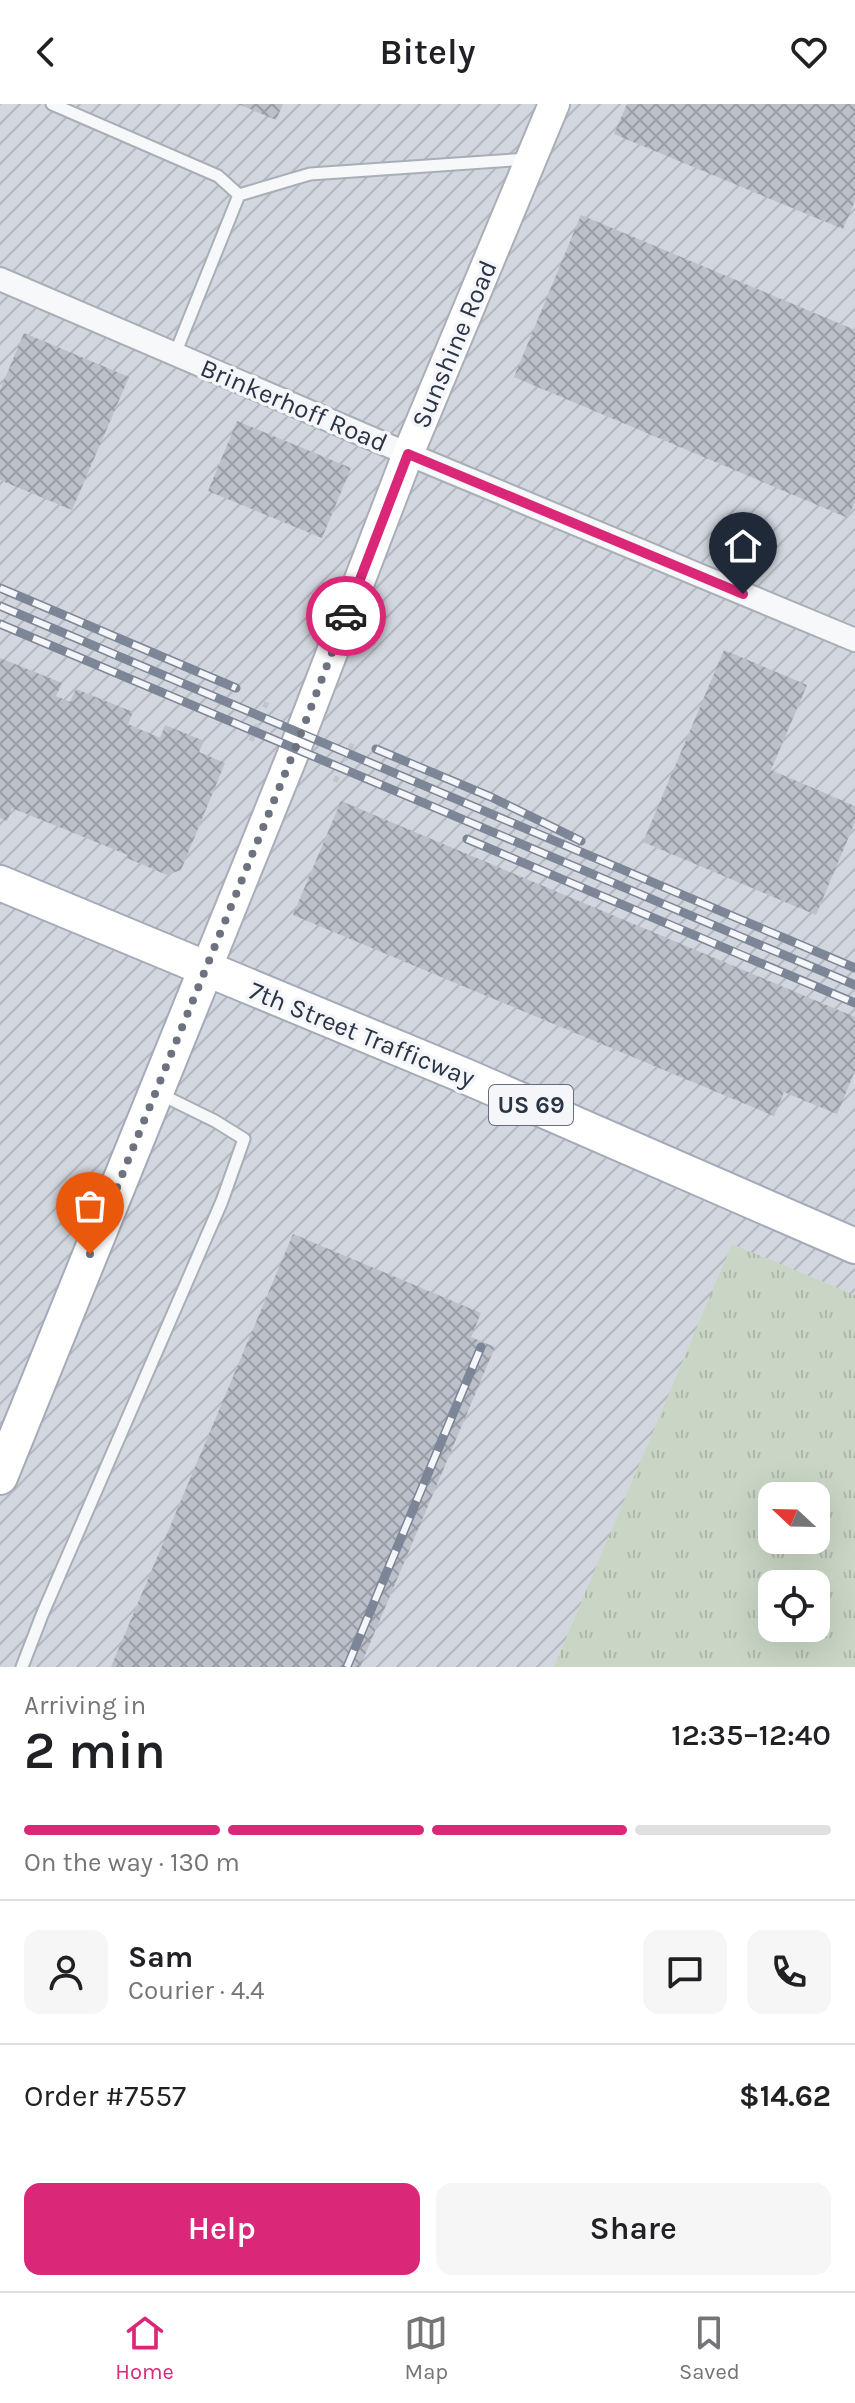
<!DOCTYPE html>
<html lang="en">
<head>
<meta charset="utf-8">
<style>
  body { margin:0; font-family:Karla,sans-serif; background:#f6f6f6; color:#202124; height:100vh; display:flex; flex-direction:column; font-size:30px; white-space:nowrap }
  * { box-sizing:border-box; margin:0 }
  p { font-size:26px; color:#757577 }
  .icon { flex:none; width:44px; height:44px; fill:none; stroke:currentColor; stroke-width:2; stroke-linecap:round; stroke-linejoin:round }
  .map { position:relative; height:1563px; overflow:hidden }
  .panel { display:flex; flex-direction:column; background:#fff; flex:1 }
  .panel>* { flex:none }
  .needle { width:52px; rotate:292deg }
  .buttons { position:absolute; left:758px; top:1378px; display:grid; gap:16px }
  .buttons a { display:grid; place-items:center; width:72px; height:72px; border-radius:16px; background:#fff; box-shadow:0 8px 32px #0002; font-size:40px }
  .pin { position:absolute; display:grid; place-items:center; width:68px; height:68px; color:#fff; margin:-82px -34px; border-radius:50% 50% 50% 0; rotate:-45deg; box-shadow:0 0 8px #0007 }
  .pin .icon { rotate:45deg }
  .courier { position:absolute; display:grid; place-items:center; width:80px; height:80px; margin:-40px; border:6px solid #db2777; border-radius:50%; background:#fff; color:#222; box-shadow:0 2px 10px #0007 }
  .headline em { font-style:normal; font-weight:600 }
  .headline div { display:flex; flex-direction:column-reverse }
  .headline { display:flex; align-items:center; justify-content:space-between; height:136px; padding:0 24px }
  h1 { font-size:52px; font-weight:600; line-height:60px }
  .bar { display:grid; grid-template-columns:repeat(4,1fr); gap:12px 8px; align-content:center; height:96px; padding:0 24px }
  .bar i { height:10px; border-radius:6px; background:#e0e0e0 }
  .bar .on { background:#db2777 }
  .bar p { grid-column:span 4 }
  .line { display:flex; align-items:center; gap:20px; padding:0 24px; border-top:2px solid #e0e0e0 }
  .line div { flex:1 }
  .round { display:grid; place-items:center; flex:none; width:84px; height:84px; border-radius:16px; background:#f6f6f6 }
  .cta { display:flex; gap:16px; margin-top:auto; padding:16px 24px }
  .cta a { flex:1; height:92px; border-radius:16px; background:#db2777; color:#fff; font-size:32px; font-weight:600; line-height:92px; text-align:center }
  .cta a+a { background:#f6f6f6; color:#202124 }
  header { display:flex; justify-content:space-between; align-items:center; height:104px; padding:0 24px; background:#fff; font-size:36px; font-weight:600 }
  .dock { display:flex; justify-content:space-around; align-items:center; height:112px; border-top:2px solid #e0e0e0; background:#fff; font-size:22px; color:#757577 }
  .dock a { display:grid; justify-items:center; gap:4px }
  .dock .on { color:#db2777 }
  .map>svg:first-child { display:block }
  .industrial { fill:url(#industrial-furrows); fill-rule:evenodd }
  .grass { fill:url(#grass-tufts); fill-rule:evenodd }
  .building { fill:url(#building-cross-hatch) }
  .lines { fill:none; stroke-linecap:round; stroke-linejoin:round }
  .lane-casing { stroke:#a9aeb7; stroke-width:15 }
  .street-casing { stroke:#a9aeb7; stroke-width:26 }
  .secondary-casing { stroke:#a9aeb7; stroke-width:34 }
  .primary-casing { stroke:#a3abb8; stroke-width:38 }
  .path { stroke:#c2c5cb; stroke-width:5; stroke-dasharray:6 6; stroke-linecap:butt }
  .lane { stroke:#f7f8fa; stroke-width:11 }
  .street { stroke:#f7f8fa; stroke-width:22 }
  .secondary { stroke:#fff; stroke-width:30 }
  .primary { stroke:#fff; stroke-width:34 }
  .rail-casing { stroke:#7d8696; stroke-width:9 }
  .rail { stroke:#f4f6f9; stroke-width:6; stroke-dasharray:18; stroke-linecap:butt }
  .done { stroke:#6c737f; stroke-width:8; stroke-dasharray:0 14.4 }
  .route { stroke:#db2777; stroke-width:10 }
  .labels { text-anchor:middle; stroke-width:7; stroke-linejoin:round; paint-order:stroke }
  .shield { fill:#f4f6f9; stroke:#676e7b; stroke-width:2 }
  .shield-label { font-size:24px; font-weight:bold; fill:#2b3445 }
  .street-label { font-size:26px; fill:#2b3445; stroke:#f4f6f9 }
</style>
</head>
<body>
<header><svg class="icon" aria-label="back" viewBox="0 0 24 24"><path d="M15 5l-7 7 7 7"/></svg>Bitely<svg class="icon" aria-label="heart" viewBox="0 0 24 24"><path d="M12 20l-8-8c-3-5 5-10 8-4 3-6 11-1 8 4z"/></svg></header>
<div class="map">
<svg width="855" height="1563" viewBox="0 0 855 1563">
  <defs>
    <pattern id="industrial-furrows" width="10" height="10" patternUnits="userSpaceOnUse" patternTransform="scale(2)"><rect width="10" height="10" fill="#d2d6de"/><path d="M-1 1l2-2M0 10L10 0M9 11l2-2" fill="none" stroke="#b4b8c0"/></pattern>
    <pattern id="grass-tufts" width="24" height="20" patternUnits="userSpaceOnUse" patternTransform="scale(2)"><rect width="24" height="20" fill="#c9d6c5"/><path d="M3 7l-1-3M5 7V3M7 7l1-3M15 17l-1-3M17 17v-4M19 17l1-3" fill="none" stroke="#adb8ab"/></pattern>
    <pattern id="building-cross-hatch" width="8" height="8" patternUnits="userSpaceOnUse" patternTransform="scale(2)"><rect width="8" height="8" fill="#bbc0ca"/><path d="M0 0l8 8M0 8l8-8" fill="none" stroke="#989da6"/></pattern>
  </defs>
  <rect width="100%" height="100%" fill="#e4e7ec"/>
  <path class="industrial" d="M0 0H855V1563H0ZM772 1392H816V1436H772ZM772 1480H816V1524H772Z"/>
  <path class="grass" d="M732 1140 855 1191V1563H554ZM772 1392H816V1436H772ZM772 1480H816V1524H772Z"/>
  <g class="building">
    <polygon points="238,0 283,0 276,16"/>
    <polygon points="627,0 855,0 855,97 843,125 614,30"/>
    <polygon points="581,111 855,226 855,398 848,414 514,273"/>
    <polygon points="24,229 129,273 72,406 0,376 0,286"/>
    <polygon points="237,317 351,364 322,434 208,387"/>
    <polygon points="724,546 807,581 771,666 855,702 855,718 816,811 643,738"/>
    <polygon points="0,554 62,579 56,592 70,598 76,585 133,608 128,620 160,634 165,621 204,637 199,648 225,659 181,766 167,771 127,754 128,751 12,704 7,717 0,714"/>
    <polygon points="341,697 855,913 855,967 837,1010 784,988 774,1012 293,811"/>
    <polygon points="293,1130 481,1209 471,1233 495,1243 360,1563 111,1563"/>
  </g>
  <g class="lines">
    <defs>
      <g id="lane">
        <polyline points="52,0 218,72 239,91"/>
        <polyline points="175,250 239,91 310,70 527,55"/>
        <polyline points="22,1563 42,1511 222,1097 244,1035 215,1017 160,990"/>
      </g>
      <polyline id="street" points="0,175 408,350 855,536"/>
      <polyline id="secondary" points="206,865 295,645 408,350 554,0"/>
      <g id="primary">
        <polyline points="0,779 465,972 855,1142"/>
        <polyline points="0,1373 206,865"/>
      </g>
    </defs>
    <use href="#lane" class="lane-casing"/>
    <use href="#street" class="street-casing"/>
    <use href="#secondary" class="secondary-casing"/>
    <use href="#primary" class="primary-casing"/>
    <g class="path">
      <polyline points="251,637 268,595"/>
      <polyline points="335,678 353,638"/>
    </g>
    <use href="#lane" class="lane"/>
    <use href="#street" class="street"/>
    <use href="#secondary" class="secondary"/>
    <use href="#primary" class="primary"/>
    <defs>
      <g id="rail">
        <polyline points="0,484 236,584"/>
        <polyline points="0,502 855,864"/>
        <polyline points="0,520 855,881"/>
        <polyline points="376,645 491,693 581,737"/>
        <polyline points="467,735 855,899"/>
        <polyline points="347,1563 481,1243"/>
      </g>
    </defs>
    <use href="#rail" class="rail-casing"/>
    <use href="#rail" class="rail"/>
  </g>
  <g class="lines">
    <polyline class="done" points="90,1150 295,645 346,512"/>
    <polyline class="route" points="346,512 408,350 743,490"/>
  </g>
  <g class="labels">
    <rect class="shield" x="489" y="981" width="84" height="40" rx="6"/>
    <g class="shield-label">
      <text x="531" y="1009">US 69</text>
    </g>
    <g class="street-label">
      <text transform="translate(454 240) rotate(-67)" y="9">Sunshine Road</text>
      <text transform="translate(294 301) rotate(23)" y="9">Brinkerhoff Road</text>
      <text transform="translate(362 930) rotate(22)" y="9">7th Street Trafficway</text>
    </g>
  </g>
</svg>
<div class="buttons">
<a><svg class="needle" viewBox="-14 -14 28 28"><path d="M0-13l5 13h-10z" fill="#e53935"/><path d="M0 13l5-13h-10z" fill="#757577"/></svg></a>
<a><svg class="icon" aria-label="locate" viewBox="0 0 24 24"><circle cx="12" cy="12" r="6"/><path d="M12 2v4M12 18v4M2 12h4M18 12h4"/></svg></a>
</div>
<div class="pin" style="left:90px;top:1150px;background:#ea580c"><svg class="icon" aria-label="bag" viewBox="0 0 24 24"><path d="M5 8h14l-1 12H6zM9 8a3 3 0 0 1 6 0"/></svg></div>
<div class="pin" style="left:743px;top:490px;background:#1f2937"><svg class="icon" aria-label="home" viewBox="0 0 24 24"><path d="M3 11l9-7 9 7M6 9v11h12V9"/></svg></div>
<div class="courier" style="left:346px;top:512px"><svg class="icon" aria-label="car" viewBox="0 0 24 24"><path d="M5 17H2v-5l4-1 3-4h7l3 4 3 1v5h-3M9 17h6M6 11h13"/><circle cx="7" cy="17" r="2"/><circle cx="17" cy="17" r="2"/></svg></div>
</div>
<section class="panel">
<div class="headline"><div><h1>2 min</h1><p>Arriving in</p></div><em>12:35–12:40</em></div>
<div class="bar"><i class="on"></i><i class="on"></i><i class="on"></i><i></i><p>On the way · 130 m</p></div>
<div class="line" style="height:144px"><a class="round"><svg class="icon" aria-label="person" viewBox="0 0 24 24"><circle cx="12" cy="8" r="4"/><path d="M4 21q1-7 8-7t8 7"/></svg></a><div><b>Sam</b><p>Courier · 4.4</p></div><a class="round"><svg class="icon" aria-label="chat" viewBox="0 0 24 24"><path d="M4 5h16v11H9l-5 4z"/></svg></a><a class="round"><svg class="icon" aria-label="phone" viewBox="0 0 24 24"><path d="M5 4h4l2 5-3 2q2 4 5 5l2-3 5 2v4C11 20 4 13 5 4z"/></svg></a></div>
<div class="line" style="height:104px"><div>Order #7557</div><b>$14.62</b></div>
<div class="cta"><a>Help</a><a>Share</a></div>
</section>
<nav class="dock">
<a class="on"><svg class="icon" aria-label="home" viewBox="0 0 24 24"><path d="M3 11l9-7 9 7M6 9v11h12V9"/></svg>Home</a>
<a><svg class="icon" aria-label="map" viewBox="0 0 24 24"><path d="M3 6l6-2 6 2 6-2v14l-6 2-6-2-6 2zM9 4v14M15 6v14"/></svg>Map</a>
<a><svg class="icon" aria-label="saved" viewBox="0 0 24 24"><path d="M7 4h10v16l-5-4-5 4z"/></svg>Saved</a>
</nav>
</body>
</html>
